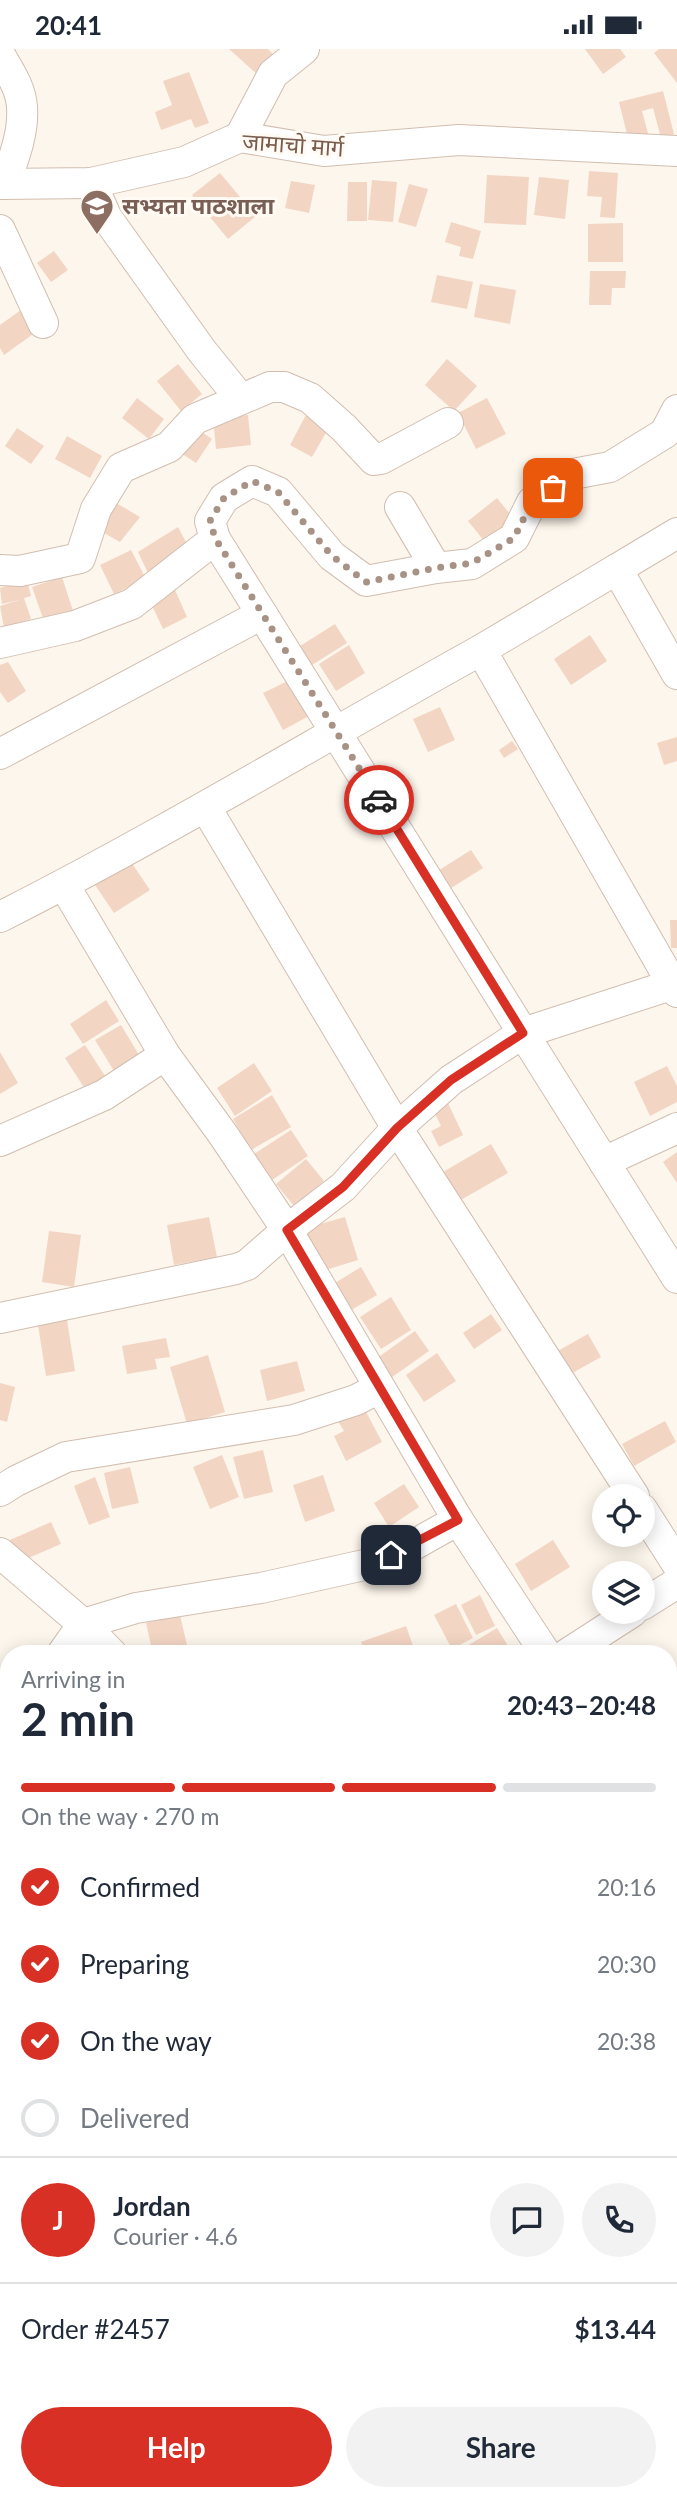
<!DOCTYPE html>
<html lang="en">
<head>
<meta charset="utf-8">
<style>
  body { margin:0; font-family:Lato,"Noto Sans Devanagari",sans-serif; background:#f2f2f3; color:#1f2937; height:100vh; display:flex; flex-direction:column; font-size:26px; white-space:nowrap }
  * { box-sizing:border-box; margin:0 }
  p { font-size:23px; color:#747a83 }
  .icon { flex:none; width:38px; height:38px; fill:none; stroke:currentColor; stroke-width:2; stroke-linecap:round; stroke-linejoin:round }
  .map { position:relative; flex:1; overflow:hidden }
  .drawer { position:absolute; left:0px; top:1596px; width:677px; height:856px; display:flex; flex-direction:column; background:#fff; border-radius:28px 28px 0 0; box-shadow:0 4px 18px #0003 }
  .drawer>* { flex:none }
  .fabs { position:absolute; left:592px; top:1435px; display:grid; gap:14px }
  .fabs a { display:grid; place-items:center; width:63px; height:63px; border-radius:50%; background:#fff; box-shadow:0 4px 18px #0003; font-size:35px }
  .pin { position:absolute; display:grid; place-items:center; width:60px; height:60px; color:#fff; margin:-30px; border-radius:14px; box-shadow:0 4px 10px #0006 }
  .courier { position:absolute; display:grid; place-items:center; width:70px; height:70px; margin:-35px; border:5px solid #d93025; border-radius:50%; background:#fff; color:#222; box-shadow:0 2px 9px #0007 }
  .overview em { font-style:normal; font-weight:700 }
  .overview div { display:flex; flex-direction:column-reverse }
  .overview { display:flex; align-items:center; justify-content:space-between; height:119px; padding:0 21px }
  h1 { font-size:46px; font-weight:700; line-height:52px }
  .bar { display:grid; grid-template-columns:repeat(4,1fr); gap:10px 7px; align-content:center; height:84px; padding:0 21px }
  .bar i { height:9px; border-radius:5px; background:#e0e1e3 }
  .bar .active { background:#d93025 }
  .bar p { grid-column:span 4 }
  .line { display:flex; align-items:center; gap:18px; padding:0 21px; border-top:2px solid #e0e1e3 }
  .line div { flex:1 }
  .round { display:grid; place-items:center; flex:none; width:74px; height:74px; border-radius:37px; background:#f2f2f3 }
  ol { padding:0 21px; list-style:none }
  li { display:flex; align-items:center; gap:21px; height:77px }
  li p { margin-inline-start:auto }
  li .icon { padding:7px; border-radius:50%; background:#d93025; color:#fff; stroke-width:4 }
  li:last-child { color:#747a83 }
  li i { width:38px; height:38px; border:4px solid #e0e1e3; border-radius:50% }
  .action { display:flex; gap:14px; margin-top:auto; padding:14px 21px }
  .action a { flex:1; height:80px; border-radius:42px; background:#d93025; color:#fff; font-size:28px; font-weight:700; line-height:80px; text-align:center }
  .action a+a { background:#f2f2f3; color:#1f2937 }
  .status { display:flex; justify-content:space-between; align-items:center; height:49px; padding:0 35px; background:#fff; direction:ltr }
  .status svg { height:19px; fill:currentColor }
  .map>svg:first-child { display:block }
  .building { fill:#f3d5c3 }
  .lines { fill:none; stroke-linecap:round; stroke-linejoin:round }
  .minor-casing { stroke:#d1beb0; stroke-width:32 }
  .minor { stroke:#fff; stroke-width:30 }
  .done { stroke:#a89285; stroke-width:7; stroke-dasharray:0 12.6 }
  .route { stroke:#d93025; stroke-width:9 }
  .labels { text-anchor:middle; stroke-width:6; stroke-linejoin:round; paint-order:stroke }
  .street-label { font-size:23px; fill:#7a5c4d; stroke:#fffaf3 }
  .education-label { font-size:23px; font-weight:bold; fill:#785e54; stroke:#fffaf3; text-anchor:start }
</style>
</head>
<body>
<div class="status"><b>20:41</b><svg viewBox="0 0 49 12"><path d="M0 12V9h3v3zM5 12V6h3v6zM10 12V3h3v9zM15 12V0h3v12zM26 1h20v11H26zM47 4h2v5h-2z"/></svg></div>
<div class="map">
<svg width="677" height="2451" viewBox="0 0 677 2451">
  <rect width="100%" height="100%" fill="#fdf6ec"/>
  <g class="building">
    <polygon points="229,0 268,0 275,7 258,26"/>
    <polygon points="585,0 620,0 626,8 603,25"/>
    <polygon points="659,0 677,0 677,34 654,4"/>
    <polygon points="189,23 209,74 195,79 191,70 161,81 155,63 172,56 163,32"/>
    <polygon points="663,42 674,85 661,89 653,59 642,62 649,88 629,93 619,53"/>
    <polygon points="589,122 618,124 615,169 600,168 602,148 587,147"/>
    <polygon points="220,124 256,167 228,190 192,146"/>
    <polygon points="487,126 529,128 526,176 484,174"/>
    <polygon points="539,128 569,131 565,170 534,166"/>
    <polygon points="372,131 397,133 393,173 368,171"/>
    <polygon points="291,132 315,136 309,164 285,159"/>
    <polygon points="348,133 367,133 367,172 347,172"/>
    <polygon points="409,135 428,140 416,178 398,173"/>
    <polygon points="451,173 481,182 473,210 459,207 461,198 445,193"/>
    <polygon points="623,174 623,213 588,213 588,175"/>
    <polygon points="54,202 68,221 51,233 37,214"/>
    <polygon points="590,222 626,222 625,239 612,239 611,256 589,256"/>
    <polygon points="437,226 473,233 467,260 431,253"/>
    <polygon points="480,235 516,241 510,275 474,268"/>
    <polygon points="21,261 36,283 4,306 0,299 0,276"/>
    <polygon points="447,310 477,337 454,362 425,336"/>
    <polygon points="178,315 202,345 181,362 157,332"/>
    <polygon points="137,349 164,370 149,390 122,369"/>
    <polygon points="487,349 506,385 476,400 458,364"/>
    <polygon points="308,362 331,375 312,408 290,396"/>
    <polygon points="248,366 251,396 216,400 213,369"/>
    <polygon points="194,378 212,390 196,414 178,402"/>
    <polygon points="17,379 44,397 31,415 5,397"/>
    <polygon points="67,387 102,407 90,429 55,410"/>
    <polygon points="497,449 514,470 485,493 468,472"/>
    <polygon points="111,451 140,468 120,493 94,478"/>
    <polygon points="178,478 190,501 148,524 138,503"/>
    <polygon points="131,501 146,530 114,545 100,516"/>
    <polygon points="62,528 74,565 45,575 32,538"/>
    <polygon points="27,531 31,547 24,549 31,570 4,579 0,557 19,551 2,555 0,539"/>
    <polygon points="175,541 187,568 163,580 150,552"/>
    <polygon points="335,575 347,594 312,616 300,597"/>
    <polygon points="590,586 607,612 571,636 554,610"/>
    <polygon points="349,596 365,624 336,642 319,615"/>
    <polygon points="8,613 26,642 8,654 0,643 0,616"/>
    <polygon points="290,631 309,667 283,681 263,644"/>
    <polygon points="440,658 455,691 428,703 413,670"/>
    <polygon points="677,688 677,712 664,716 657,694"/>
    <polygon points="512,692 518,700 504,709 499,701"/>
    <polygon points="471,801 483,819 448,841 436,823"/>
    <polygon points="131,813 150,841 114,864 95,836"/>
    <polygon points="670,871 677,871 677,899 671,899"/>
    <polygon points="106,951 119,972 83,995 70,975"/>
    <polygon points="121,976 139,1006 114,1022 95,991"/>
    <polygon points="85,996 105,1027 85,1040 65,1009"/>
    <polygon points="0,1003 18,1034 0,1045"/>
    <polygon points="254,1014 272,1042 235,1067 217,1039"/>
    <polygon points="667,1017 677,1037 677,1053 650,1067 634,1033"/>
    <polygon points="272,1046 291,1078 251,1101 233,1070"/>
    <polygon points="447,1052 463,1086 439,1098 431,1082 441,1077 432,1059"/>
    <polygon points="291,1081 308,1107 272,1131 254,1105"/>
    <polygon points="491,1095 508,1124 459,1152 443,1123"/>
    <polygon points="677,1103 677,1134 663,1113"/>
    <polygon points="306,1110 324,1132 294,1157 276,1135"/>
    <polygon points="209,1168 217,1208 174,1216 167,1176"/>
    <polygon points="345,1168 358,1211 319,1223 306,1179"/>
    <polygon points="49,1182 81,1186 74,1238 42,1233"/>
    <polygon points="361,1218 377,1246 346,1264 330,1237"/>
    <polygon points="391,1248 411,1281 381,1300 360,1268"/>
    <polygon points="491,1265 502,1281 474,1300 463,1284"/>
    <polygon points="67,1271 75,1322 46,1327 38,1276"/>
    <polygon points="415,1282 429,1302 388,1331 373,1312"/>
    <polygon points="588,1285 601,1308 567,1327 554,1304"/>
    <polygon points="166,1289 170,1308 155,1310 157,1320 127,1325 122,1297"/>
    <polygon points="437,1304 456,1332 424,1353 406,1326"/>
    <polygon points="208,1306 225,1363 187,1375 170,1318"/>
    <polygon points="297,1312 305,1342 267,1352 260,1321"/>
    <polygon points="0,1334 15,1338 7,1373 0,1371"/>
    <polygon points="364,1359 382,1393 346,1412 334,1387 344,1382 338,1372"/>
    <polygon points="665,1372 676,1393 634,1417 622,1395"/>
    <polygon points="263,1401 273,1443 244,1450 233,1408"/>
    <polygon points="222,1406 239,1448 210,1460 193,1418"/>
    <polygon points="130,1418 139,1454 112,1460 104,1424"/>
    <polygon points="323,1426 335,1462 305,1473 293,1436"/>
    <polygon points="95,1428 110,1468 89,1476 74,1437"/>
    <polygon points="404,1435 419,1458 389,1478 374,1454"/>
    <polygon points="51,1473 61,1495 19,1513 10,1491"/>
    <polygon points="553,1491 570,1518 531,1542 515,1515"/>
    <polygon points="480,1546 495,1577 476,1586 461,1556"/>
    <polygon points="456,1555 473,1589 452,1600 434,1566"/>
    <polygon points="180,1566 189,1605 153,1605 146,1574"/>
    <polygon points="406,1577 416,1605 366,1605 361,1593"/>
    <polygon points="497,1579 513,1605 472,1605 467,1597"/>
    <polygon points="677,1750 677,1795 668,1781 668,1756"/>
    <polygon points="668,2275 677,2289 677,2299 668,2305"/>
    <polygon points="422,2443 479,2443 467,2451 410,2451"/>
    <polygon points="570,2443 616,2443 603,2451 575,2451"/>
  </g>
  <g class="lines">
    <defs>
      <g id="minor">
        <path d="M0 6C9 22 21 39 22 58 24 84 13 111 5 135"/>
        <polyline points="240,88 273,25 304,0"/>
        <polyline points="91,134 107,169 202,302 240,349"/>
        <polyline points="0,135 91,134 184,113 240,88 324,102 459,91 677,102"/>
        <polyline points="0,181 43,274"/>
        <polyline points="400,458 436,519"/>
        <polyline points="617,520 677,484"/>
        <polyline points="0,521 20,522 80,509 96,460 121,419 169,398 195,370 270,338 284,338 310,349 344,379 374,411 381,410 448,374"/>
        <polyline points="262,565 215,490 210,472 224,449 252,432 278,443 332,507 366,532 436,519 472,515 514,489 532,453 573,425 610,418 665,384 677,361"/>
        <polyline points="0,594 75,577 132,555 215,490"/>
        <polyline points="481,601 617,520 677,625"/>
        <polyline points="0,705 262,565 523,984 677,934"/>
        <polyline points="206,759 397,1079 634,1447"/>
        <polyline points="64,836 165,1006 222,1084 287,1181 458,1471 546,1605"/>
        <path d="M0 868C164 785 320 690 481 601L677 943"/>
        <polyline points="0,1092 104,1046 165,1006"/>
        <polyline points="604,1113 677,1079"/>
        <polyline points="0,1269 236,1220 247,1216 287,1181 343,1138 397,1079 451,1031 523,984 677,1229"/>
        <polyline points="0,1442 16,1432 66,1408 294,1371 356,1351 379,1339"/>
        <polyline points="642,1460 677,1515"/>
        <polyline points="0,1504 83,1575 112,1605"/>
        <polyline points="642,1556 677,1534"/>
        <polyline points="62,1605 83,1575 136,1559 261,1539 373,1514 410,1498 458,1471"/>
        <polyline points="567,1605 632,1563"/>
        <polyline points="0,1691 9,1678"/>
        <polyline points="668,1727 677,1722"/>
        <polyline points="0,1774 9,1796"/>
        <polyline points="668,1829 677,1848"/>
        <polyline points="0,1932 9,1944"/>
        <polyline points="668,2116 677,2129"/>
        <polyline points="0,2135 9,2129"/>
        <polyline points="668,2163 677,2158"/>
        <polyline points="668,2349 677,2343"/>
        <polyline points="318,2443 323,2451"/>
        <polyline points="658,2443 663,2451"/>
        <polyline points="198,2451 211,2443"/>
        <polyline points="503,2451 516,2443"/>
      </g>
    </defs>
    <use href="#minor" class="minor-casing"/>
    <use href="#minor" class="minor"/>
  </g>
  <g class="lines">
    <polyline class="done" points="379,751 215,489 210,472 224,449 252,432 278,443 332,507 366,533 436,519 472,514 514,489 532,453 553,439"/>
    <polyline class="route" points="379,751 523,984 451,1031 397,1079 343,1138 287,1181 458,1471 391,1506"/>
  </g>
  <defs>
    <symbol id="school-pin" viewBox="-11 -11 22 30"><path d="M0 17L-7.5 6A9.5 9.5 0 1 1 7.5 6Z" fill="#8d6e63" stroke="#fffaf3"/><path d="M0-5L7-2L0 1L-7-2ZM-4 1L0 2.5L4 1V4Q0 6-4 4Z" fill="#fff"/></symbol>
  </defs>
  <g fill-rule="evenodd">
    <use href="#school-pin" x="78" y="138" width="38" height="52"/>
  </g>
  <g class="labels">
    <g class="street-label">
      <text transform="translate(293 96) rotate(4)" y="8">जामाचो मार्ग</text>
    </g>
    <g class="education-label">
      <text x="122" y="165">सभ्यता पाठशाला</text>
    </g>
  </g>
</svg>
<div class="fabs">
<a><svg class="icon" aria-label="locate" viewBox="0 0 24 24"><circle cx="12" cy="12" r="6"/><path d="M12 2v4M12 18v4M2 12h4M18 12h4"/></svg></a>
<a><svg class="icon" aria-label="layers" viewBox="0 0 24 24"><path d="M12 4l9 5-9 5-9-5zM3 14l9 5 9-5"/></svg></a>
</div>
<div class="pin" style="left:553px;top:439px;background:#ea580c"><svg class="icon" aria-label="bag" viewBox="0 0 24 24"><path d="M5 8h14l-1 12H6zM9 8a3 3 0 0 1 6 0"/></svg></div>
<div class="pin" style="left:391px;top:1506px;background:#1f2937"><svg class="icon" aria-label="home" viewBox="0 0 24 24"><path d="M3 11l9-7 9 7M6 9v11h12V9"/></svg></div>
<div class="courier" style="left:379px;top:751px"><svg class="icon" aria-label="car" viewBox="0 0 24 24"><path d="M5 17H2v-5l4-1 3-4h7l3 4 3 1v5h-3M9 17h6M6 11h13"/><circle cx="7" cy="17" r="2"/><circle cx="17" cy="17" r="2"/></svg></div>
<section class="drawer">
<div class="overview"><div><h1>2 min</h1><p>Arriving in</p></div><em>20:43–20:48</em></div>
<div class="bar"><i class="active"></i><i class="active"></i><i class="active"></i><i></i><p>On the way · 270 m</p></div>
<ol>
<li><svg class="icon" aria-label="check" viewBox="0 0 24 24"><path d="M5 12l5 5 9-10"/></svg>Confirmed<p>20:16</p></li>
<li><svg class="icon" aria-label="check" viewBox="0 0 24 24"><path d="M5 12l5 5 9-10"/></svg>Preparing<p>20:30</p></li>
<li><svg class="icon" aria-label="check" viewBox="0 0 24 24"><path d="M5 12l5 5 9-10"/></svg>On the way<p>20:38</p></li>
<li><i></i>Delivered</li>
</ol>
<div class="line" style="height:126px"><b class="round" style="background:#d93025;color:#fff">J</b><div><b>Jordan</b><p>Courier · 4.6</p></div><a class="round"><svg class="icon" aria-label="chat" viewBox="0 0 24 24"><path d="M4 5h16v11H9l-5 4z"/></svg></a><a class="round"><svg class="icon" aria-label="phone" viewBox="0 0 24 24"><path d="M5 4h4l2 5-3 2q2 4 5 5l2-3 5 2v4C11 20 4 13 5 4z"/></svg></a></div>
<div class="line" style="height:91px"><div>Order #2457</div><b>$13.44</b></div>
<div class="action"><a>Help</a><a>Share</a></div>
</section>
</div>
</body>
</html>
